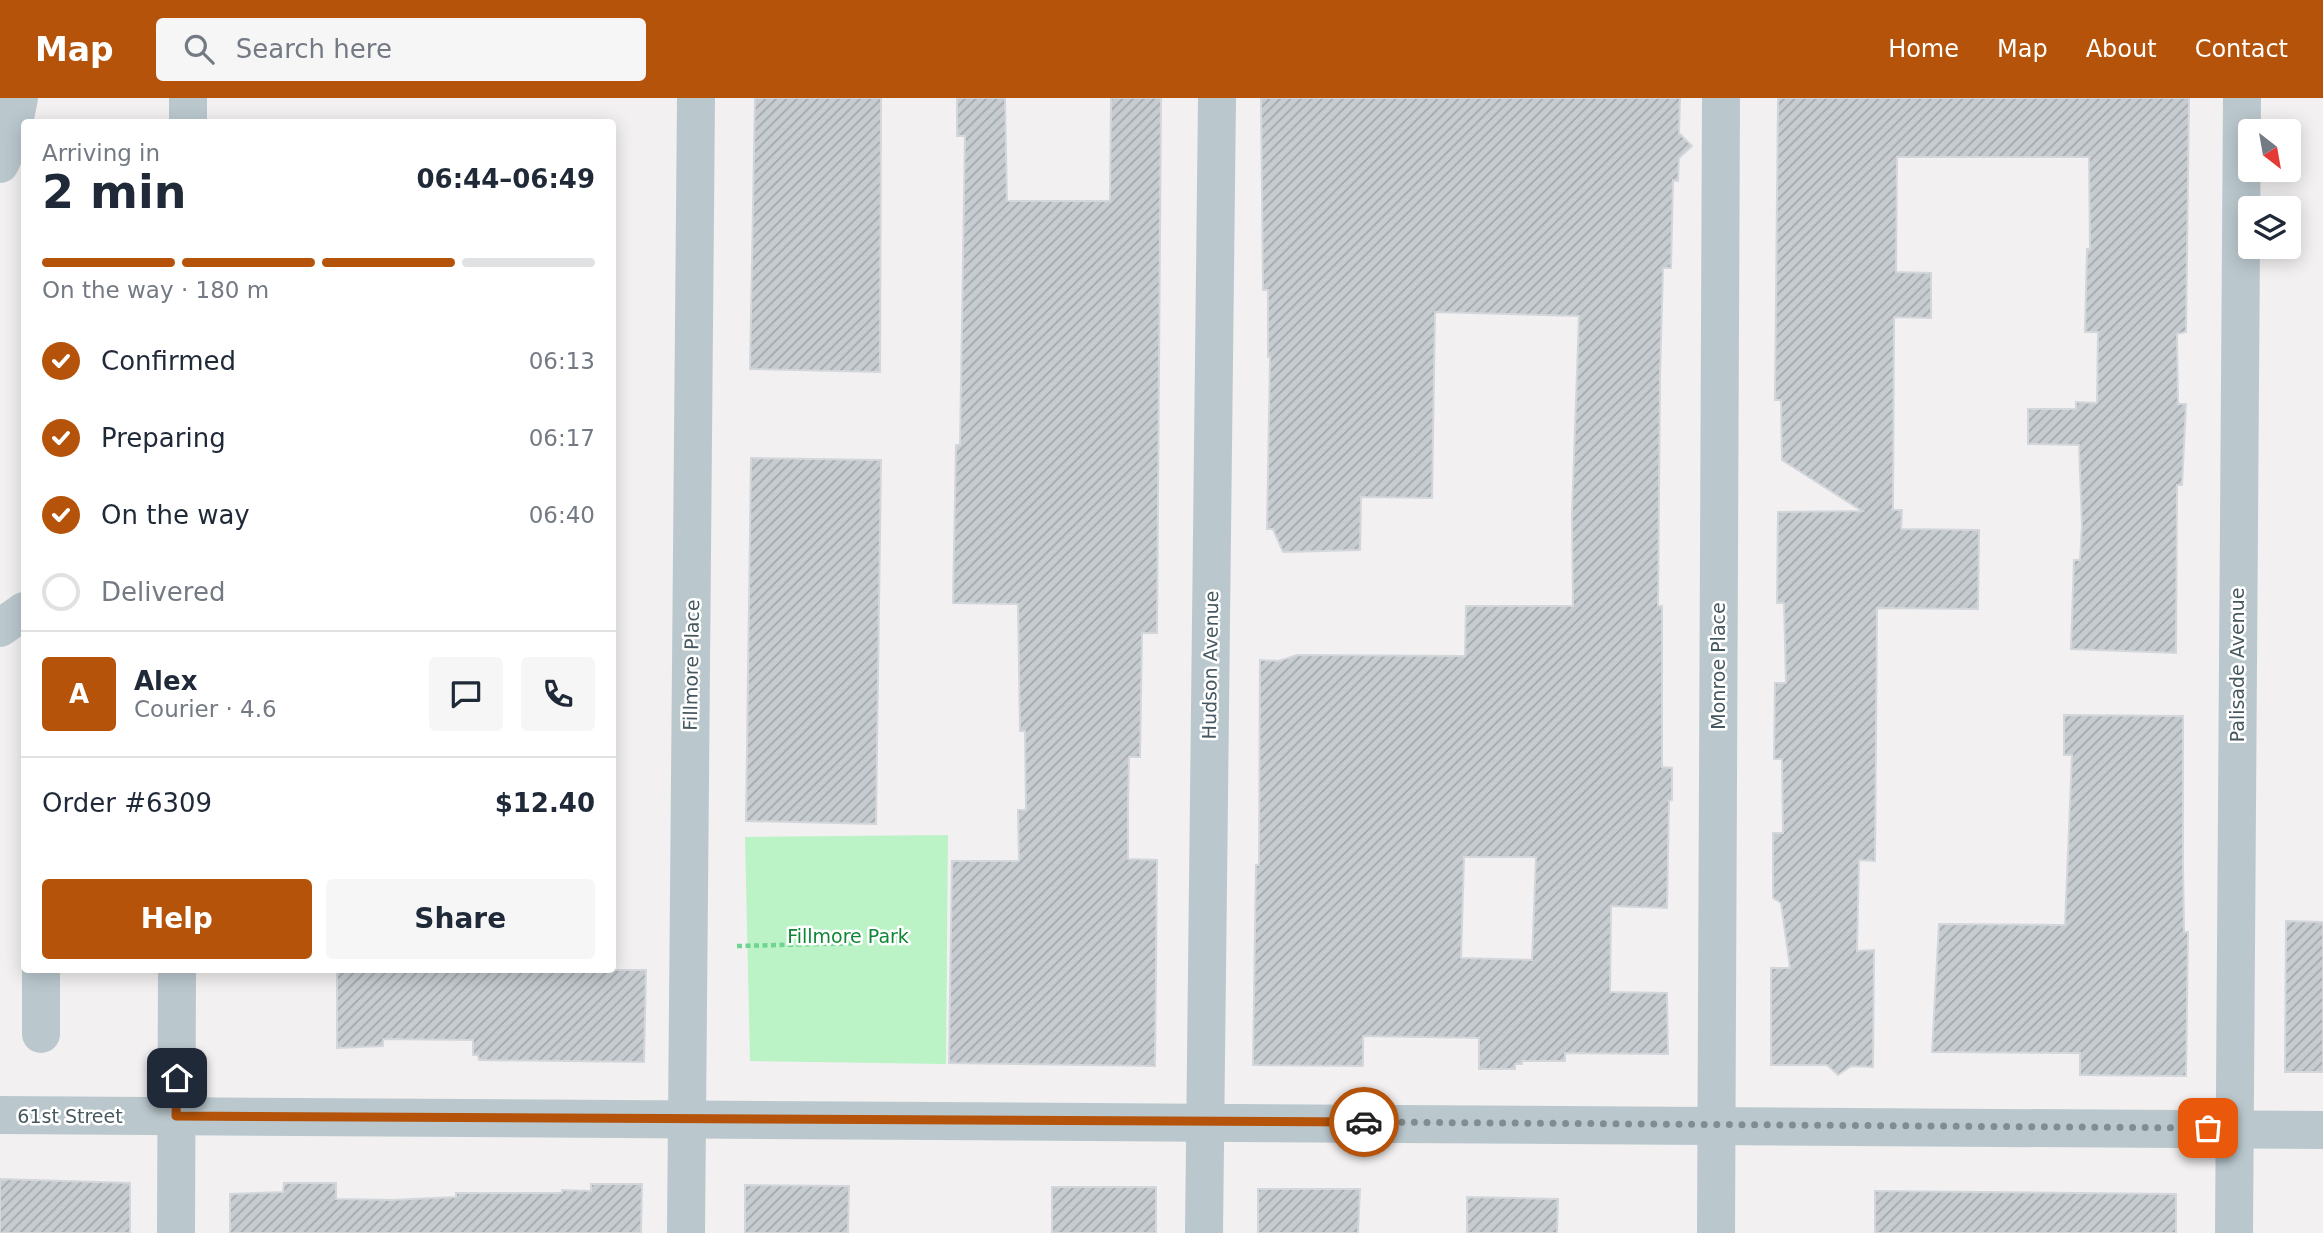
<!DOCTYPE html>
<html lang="en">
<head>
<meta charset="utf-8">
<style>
  body { margin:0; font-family:"DejaVu Sans",sans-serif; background:#f6f6f7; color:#1f2937; height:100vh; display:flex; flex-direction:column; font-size:26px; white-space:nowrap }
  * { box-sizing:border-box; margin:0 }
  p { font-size:23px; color:#747a83 }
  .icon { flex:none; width:38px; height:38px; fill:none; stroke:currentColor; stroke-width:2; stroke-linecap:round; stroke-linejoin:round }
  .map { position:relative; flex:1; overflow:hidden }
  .panel { position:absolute; left:21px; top:21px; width:595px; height:854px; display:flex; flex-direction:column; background:#fff; border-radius:7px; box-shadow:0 4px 18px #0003 }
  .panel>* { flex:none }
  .needle { width:46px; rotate:149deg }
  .fabs { position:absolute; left:2238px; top:21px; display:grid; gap:14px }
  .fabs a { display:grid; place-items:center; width:63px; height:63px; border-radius:7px; background:#fff; box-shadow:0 4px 18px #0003; font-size:35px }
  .pin { position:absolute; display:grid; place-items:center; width:60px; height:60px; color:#fff; margin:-30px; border-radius:14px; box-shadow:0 4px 10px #0006 }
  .courier { position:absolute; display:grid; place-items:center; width:70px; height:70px; margin:-35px; border:5px solid #b45309; border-radius:50%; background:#fff; color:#222; box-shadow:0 2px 9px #0007 }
  .head em { font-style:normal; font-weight:700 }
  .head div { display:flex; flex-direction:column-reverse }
  .head { display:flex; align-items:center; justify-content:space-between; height:119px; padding:0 21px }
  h1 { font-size:46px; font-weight:700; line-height:52px }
  .bar { display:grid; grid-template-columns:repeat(4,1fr); gap:10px 7px; align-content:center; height:84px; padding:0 21px }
  .bar i { height:9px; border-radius:5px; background:#e0e1e3 }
  .bar .current { background:#b45309 }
  .bar p { grid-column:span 4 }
  .line { display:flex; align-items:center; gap:18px; padding:0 21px; border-top:2px solid #e0e1e3 }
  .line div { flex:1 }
  .round { display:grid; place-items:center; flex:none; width:74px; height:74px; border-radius:7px; background:#f6f6f7 }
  ol { padding:0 21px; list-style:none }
  li { display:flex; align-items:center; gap:21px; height:77px }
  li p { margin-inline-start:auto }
  li .icon { padding:7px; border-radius:50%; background:#b45309; color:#fff; stroke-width:4 }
  li:last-child { color:#747a83 }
  li i { width:38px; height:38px; border:4px solid #e0e1e3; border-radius:50% }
  .action { display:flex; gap:14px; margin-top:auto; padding:14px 21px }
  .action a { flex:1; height:80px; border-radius:7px; background:#b45309; color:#fff; font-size:28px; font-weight:700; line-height:80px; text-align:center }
  .action a+a { background:#f6f6f7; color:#1f2937 }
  header { display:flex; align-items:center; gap:42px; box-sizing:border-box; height:98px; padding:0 35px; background:#b45309; color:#fff }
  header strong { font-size:33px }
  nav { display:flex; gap:38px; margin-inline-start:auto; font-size:24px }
  .search { width:490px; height:63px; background:#f6f6f7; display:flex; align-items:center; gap:18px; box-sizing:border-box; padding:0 24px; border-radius:7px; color:#747a83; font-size:26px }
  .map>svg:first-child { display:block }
  .green { fill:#bbf3c7 }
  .building { fill:url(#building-hatch); stroke:#d3d7dc; stroke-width:2; fill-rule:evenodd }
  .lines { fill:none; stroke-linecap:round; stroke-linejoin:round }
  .path { stroke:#70d491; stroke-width:4.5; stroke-dasharray:5 3.5; stroke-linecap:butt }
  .minor { stroke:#bac8ce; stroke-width:38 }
  .done { stroke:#828d92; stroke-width:7; stroke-dasharray:0 12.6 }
  .route { stroke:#b45309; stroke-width:9 }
  .labels { text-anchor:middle; stroke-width:5; stroke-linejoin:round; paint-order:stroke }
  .street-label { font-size:19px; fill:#46585f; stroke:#fff }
  .park-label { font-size:19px; fill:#108736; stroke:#fff }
</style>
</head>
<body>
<header>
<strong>Map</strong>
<div class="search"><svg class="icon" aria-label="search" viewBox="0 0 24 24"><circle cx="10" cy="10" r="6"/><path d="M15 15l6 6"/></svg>Search here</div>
<nav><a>Home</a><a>Map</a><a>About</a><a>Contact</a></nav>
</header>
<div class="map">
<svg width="2323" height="1135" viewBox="0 0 2323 1135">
  <defs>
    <pattern id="building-hatch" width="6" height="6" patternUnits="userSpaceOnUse" patternTransform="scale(1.75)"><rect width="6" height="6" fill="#c6ccd0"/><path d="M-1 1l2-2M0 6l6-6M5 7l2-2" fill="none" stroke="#a3a8ac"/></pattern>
  </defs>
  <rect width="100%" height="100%" fill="#f2f0f0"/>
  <polygon class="green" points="948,737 946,966 750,963 745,739"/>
  <g class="building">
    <polygon points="755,0 881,0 880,274 750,271"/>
    <polygon points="957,0 1005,0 1007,103 1110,103 1111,0 1161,0 1157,535 1142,535 1140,659 1129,659 1128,709 1128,761 1157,762 1155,968 949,965 952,763 1019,763 1018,712 1026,712 1025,633 1020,633 1018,506 953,505 956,347 960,347 965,38 957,38"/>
    <path d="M1261 0H1680L1679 35 1692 48 1679 60 1678 83 1673 82 1671 170H1663L1660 278 1658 508H1662V669L1672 670V702L1669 703 1667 810 1611 808 1610 894 1667 895 1668 956 1565 955V963H1522V966H1515V971H1479V940L1363 938V968L1253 967 1256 767H1259L1260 562 1279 563 1297 557 1465 558 1466 508H1573L1572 415 1579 218 1435 214 1432 400 1361 399 1360 452 1283 454 1273 431H1267L1270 259H1268V192H1263ZM1464 759H1536L1532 862 1461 860Z"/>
    <polygon points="1778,0 2189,0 2186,234 2177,236 2178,306 2186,306 2182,387 2177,387 2176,555 2071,551 2074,462 2080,462 2082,428 2079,347 2028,346 2028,311 2076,311 2076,304 2097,305 2098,234 2085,234 2087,151 2090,151 2089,59 1897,59 1896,174 1931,175 1931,220 1894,219 1893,412 1902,412 1901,431 1979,432 1978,511 1877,510 1875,763 1859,762 1857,853 1874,852 1873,969 1851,968 1838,977 1827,967 1771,967 1771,870 1790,870 1781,805 1773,800 1773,735 1783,735 1782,661 1774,661 1775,585 1786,585 1784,505 1777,505 1778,414 1862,413 1782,362 1781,302 1775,302"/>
    <polygon points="751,360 881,362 876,726 746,723"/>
    <polygon points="2064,617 2183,618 2183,768 2184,834 2188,834 2186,978 2080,977 2080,955 1932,954 1939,826 2065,827 2072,657 2064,657"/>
    <polygon points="2286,823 2323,824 2323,974 2285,974"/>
    <polygon points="337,872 646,872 644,964 479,962 478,957 473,957 473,942 383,941 383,948 337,950"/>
    <polygon points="0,1081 130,1085 130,1135 0,1135"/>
    <polygon points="284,1085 336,1085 336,1101 392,1102 456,1099 456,1095 562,1095 562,1092 591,1093 591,1086 642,1086 641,1135 230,1135 230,1096 283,1094"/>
    <polygon points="745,1087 849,1088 848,1135 745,1135"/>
    <rect x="1052" y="1089" width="104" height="46"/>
    <polygon points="1258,1091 1360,1091 1358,1135 1258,1135"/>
    <polygon points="1875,1093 2176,1096 2176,1135 1875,1135"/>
    <polygon points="1467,1099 1558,1101 1557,1135 1467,1135"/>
  </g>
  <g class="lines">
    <polyline class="path" points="737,848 860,845"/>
    <g class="minor">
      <polyline points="188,24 188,0"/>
      <polyline points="0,66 10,44 19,0"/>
      <polyline points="0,530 24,513"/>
      <polyline points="41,936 41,872"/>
      <polyline points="0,1017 2323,1032"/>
      <polyline points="176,1135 177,872"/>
      <polyline points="686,1135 696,0"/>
      <polyline points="1204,1135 1217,0"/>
      <polyline points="1716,1135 1721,0"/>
      <polyline points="2234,1135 2242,0"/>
    </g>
  </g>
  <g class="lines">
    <polyline class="done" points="1364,1024 2208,1030"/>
    <polyline class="route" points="177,980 176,1018 1364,1024"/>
  </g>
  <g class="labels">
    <g class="street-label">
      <text transform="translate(691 567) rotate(-89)" y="7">Fillmore Place</text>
      <text transform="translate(1210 567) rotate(-89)" y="7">Hudson Avenue</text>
      <text transform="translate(2237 567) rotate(-90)" y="7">Palisade Avenue</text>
      <text transform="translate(1718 568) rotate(-90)" y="7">Monroe Place</text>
      <text x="70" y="1025">61st Street</text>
    </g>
    <g class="park-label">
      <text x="848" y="845">Fillmore Park</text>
    </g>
  </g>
</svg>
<div class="fabs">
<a><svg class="needle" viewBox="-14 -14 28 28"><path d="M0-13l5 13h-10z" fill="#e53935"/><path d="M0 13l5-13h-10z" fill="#747a83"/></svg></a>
<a><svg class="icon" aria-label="layers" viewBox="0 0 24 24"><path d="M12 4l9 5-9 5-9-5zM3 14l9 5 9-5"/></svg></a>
</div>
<div class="pin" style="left:2208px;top:1030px;background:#ea580c"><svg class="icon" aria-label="bag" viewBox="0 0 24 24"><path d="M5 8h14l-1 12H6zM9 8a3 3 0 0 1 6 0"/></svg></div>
<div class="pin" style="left:177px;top:980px;background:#1f2937"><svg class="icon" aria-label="home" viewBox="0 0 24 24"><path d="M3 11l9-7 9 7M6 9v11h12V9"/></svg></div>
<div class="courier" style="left:1364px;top:1024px"><svg class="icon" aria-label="car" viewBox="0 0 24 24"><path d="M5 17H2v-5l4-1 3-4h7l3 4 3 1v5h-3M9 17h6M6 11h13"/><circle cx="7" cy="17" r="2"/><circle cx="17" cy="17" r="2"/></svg></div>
<section class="panel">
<div class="head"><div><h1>2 min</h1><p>Arriving in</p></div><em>06:44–06:49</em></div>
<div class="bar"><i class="current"></i><i class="current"></i><i class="current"></i><i></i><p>On the way · 180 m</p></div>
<ol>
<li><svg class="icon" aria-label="check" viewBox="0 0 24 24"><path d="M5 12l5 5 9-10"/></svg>Confirmed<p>06:13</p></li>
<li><svg class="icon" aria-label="check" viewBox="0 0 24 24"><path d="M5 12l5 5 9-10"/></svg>Preparing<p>06:17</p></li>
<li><svg class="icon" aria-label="check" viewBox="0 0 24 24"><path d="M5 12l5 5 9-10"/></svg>On the way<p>06:40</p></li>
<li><i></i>Delivered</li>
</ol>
<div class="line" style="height:126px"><b class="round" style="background:#b45309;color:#fff">A</b><div><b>Alex</b><p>Courier · 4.6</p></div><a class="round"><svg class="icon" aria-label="chat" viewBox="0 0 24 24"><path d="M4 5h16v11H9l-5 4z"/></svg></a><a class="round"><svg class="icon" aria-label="phone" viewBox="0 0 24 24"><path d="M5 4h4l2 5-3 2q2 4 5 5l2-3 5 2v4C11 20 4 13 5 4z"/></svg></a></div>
<div class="line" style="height:91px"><div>Order #6309</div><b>$12.40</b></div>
<div class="action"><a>Help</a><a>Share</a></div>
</section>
</div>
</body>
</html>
